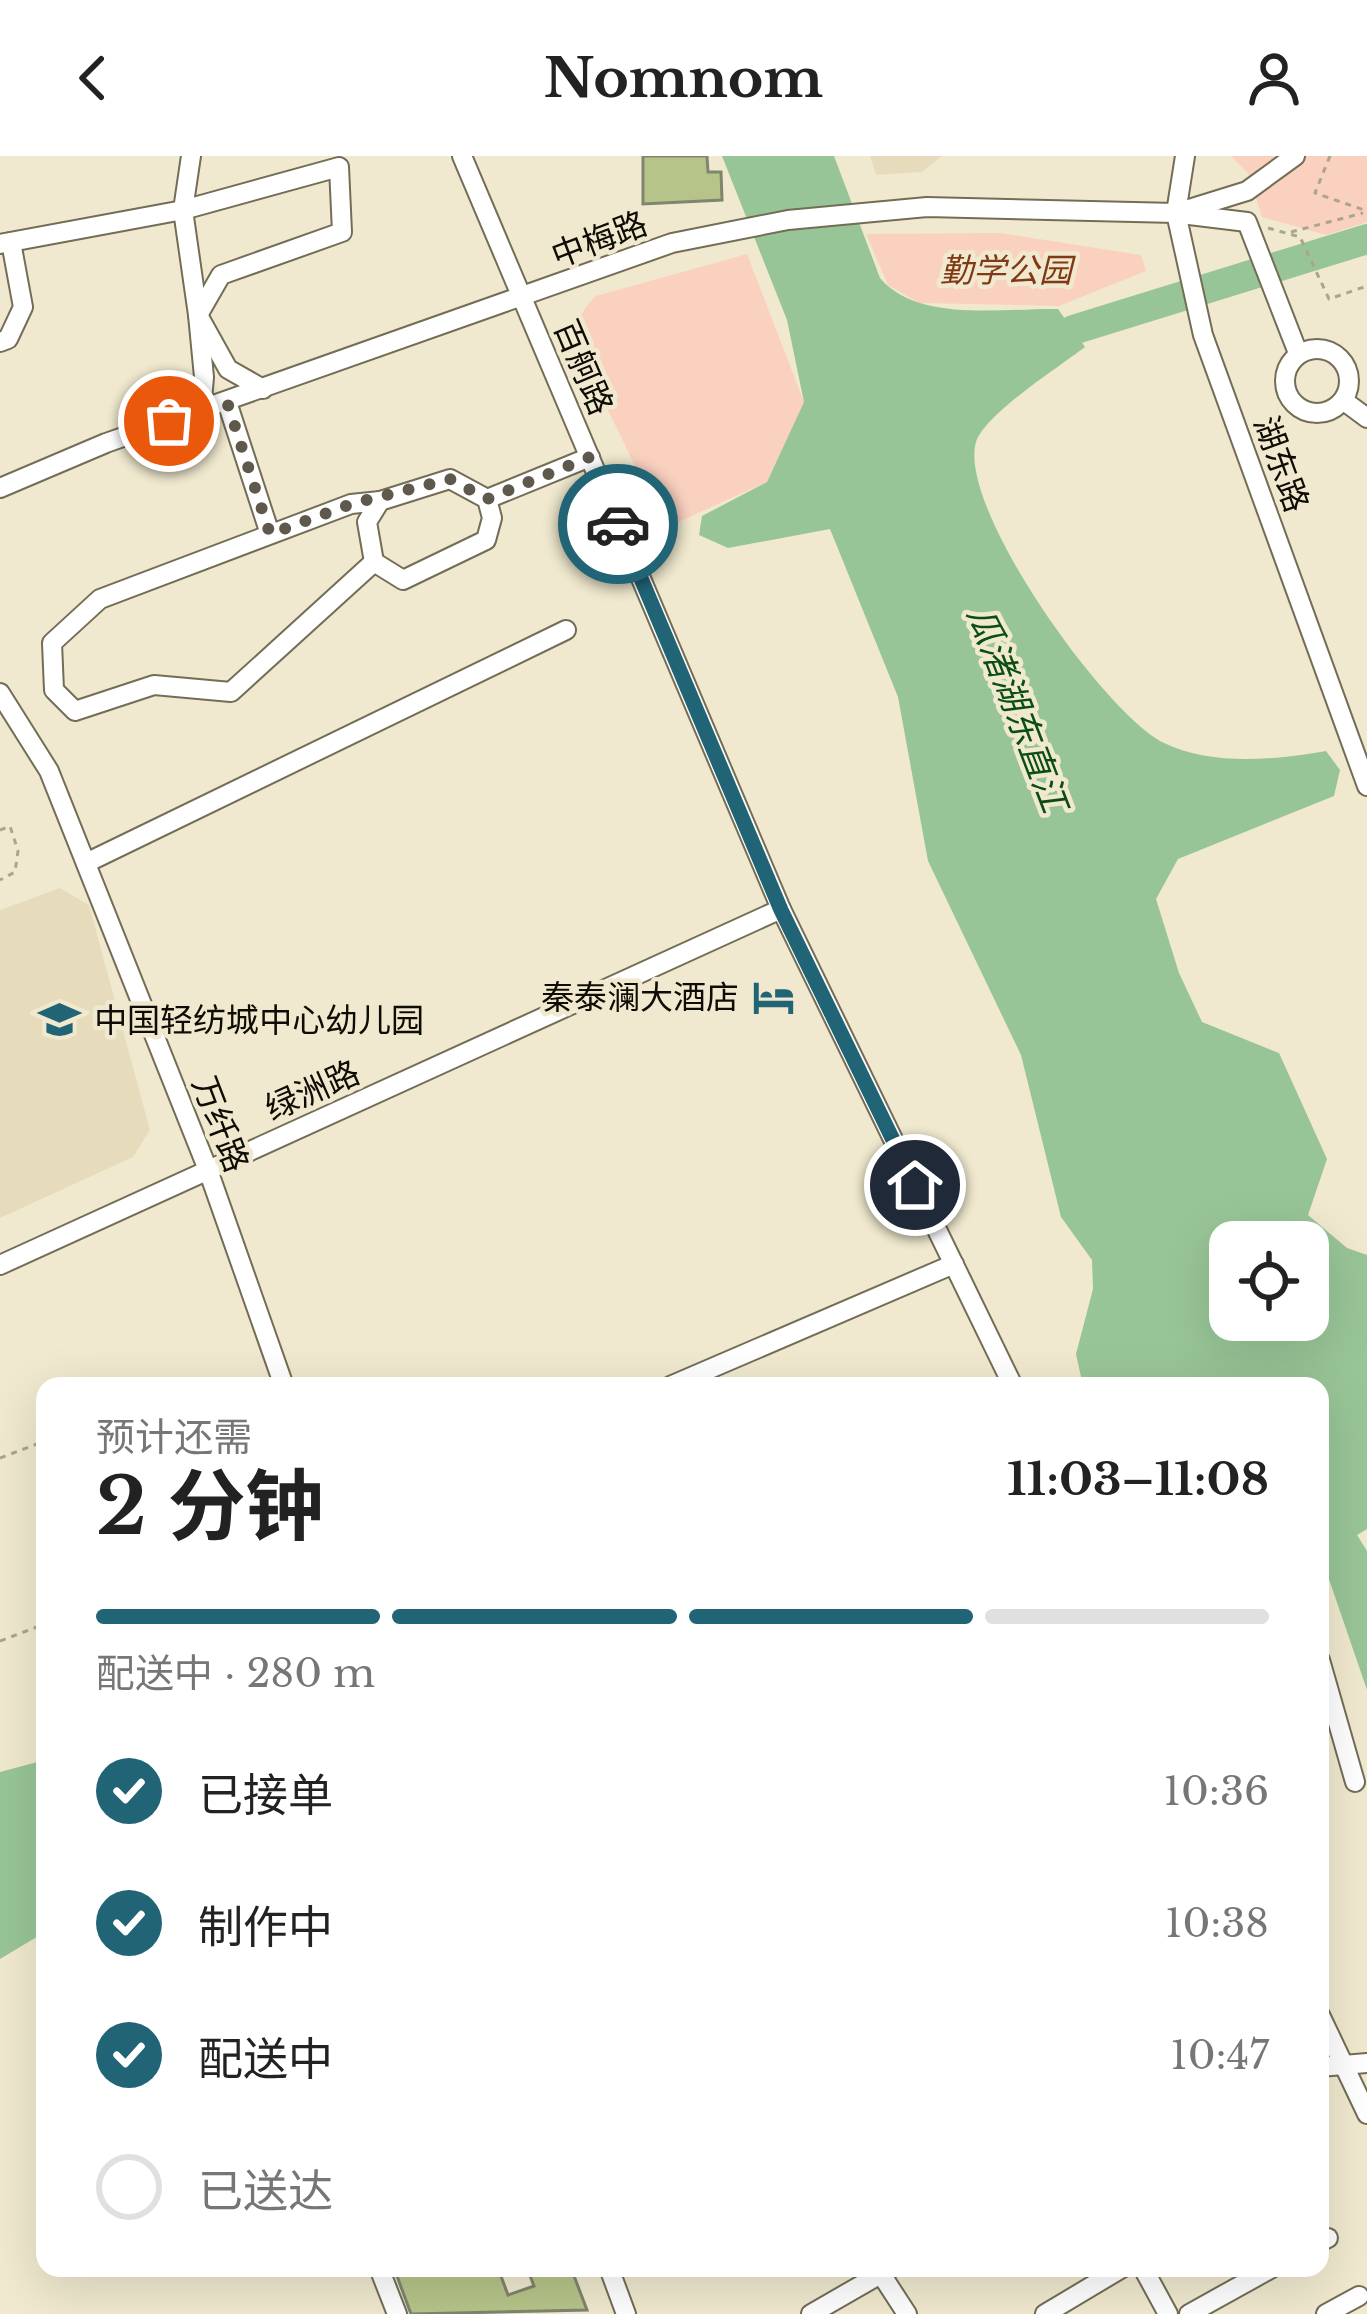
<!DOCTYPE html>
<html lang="zh">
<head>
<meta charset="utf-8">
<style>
  body { margin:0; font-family:"Libre Baskerville","Noto Sans SC",serif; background:#f2f2f2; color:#222; height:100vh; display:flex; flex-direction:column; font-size:45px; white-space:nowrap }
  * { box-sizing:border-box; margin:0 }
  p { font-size:39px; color:#767676 }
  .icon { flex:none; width:66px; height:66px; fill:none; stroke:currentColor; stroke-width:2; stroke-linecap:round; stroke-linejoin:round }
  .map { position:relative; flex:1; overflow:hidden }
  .details { position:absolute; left:36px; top:1221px; width:1293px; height:900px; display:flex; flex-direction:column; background:#fff; border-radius:24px; box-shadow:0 12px 48px #0002 }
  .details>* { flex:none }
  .fabs { position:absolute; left:1209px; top:1065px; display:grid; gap:24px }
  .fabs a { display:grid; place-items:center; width:120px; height:120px; border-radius:24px; background:#fff; box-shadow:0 12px 48px #0002; font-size:60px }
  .pin { position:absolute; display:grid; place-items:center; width:102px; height:102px; color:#fff; margin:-51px; border:6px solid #fff; border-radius:50%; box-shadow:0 3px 12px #0007 }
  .courier { position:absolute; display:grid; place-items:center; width:120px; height:120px; margin:-60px; border:9px solid #206476; border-radius:50%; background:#fff; color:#222; box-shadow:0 3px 15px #0007 }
  .headline em { font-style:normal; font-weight:700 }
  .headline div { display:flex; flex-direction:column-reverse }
  .headline { display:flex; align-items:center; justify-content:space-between; height:204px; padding:0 60px }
  h1 { font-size:78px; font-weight:700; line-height:90px }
  .bar { display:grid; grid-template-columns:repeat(4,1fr); gap:18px 12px; align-content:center; height:144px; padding:0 60px }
  .bar i { height:15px; border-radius:9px; background:#e0e0e0 }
  .bar .active { background:#206476 }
  .bar p { grid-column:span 4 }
  ol { padding:0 60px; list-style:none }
  li { display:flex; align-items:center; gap:36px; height:132px }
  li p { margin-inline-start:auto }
  li .icon { padding:12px; border-radius:50%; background:#206476; color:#fff; stroke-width:4 }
  li:last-child { color:#767676 }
  li i { width:66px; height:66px; border:6px solid #e0e0e0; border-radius:50% }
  header { display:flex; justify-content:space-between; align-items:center; height:156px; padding:0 60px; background:#fff; font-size:54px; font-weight:700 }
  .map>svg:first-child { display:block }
  .built { fill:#e6dcbb }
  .green { fill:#fad1bf }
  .water { fill:#98c597; fill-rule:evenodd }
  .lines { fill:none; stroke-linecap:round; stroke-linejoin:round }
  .river { stroke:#98c597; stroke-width:30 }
  .building { fill:#b6c489; stroke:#7f856e; stroke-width:3 }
  .minor-casing { stroke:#736d56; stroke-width:22 }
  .path { stroke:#aaa591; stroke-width:3; stroke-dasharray:6 6; stroke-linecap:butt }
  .minor { stroke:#fff; stroke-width:18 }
  .done { stroke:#5e594c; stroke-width:12; stroke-dasharray:0 21.6 }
  .route { stroke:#206476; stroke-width:15 }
  .labels { text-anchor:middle; stroke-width:9; stroke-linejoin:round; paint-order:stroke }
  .street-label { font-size:33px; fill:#0f0c05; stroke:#f0e9cf }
  .park-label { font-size:33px; font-style:italic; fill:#813915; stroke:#f0e9cf }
  .poi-label { font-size:33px; fill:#0f0c05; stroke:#f0e9cf; text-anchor:end }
  .water-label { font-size:36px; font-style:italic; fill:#0b4e12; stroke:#f0e9cf }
</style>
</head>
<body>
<header><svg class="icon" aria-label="back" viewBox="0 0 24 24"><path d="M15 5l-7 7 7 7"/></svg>Nomnom<svg class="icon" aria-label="person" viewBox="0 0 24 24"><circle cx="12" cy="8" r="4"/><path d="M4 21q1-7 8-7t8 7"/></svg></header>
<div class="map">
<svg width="1367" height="2158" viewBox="0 0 1367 2158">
  <rect width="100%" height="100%" fill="#f0e9cf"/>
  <g class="built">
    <polygon points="870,0 942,0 922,16 876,19"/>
    <polygon points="60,732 89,749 150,974 133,1001 0,1062 0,754"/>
  </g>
  <g class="green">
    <polygon points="1231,0 1367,0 1367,66 1326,79 1262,61 1248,17"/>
    <polygon points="1000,77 1141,99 1146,115 1059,150 919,147 888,129 866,78"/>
    <path d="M747 98 804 246 767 326 665 372 577 190C576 168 580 155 596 140Z"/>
  </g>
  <g class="water">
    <path d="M722 0H834L880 122C918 167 1003 152 1058 153L1085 191C1059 211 985 258 976 286 957 352 1106 559 1164 587 1211 610 1276 604 1326 595L1340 614 1334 640 1178 703 1156 743 1179 817 1202 866 1279 897 1327 1003 1308 1059 1347 1092 1367 1099V1373L1357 1379 1367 1395V1534L1320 1397V1230H1083L1076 1198 1093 1133 1092 1104 1061 1061 1021 899 928 705 898 541 830 373 728 392 699 379 702 360 767 326 804 246 787 164ZM1230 1086H1308V1164H1230Z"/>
    <polygon points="45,1604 45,1776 0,1803 0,1616"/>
  </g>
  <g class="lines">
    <polyline class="river" points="1073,174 1367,83"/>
  </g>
  <g class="building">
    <polygon points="643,0 707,0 708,16 721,16 722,44 643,48"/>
    <polygon points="394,2112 498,2112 508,2139 534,2130 527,2112 571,2112 587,2154 411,2158"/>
  </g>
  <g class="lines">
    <defs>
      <g id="minor">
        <polyline points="191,0 183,54 198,159"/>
        <polyline points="462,0 781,753 1013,1230"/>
        <polyline points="1185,0 1176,57 1203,179 1367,630"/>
        <polyline points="1181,58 1247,66 1298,197"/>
        <polyline points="0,88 183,54 339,11 342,76 221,119 198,159"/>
        <polyline points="0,186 8,183 23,151 11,86"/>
        <circle cx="1317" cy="225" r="32"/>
        <polyline points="1344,245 1367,262"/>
        <polyline points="227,246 270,378"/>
        <polyline points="201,255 204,221 198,159 228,213 263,233"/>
        <polygon points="450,323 487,343 492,362 486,384 403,424 374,406 367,366 380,345"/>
        <polyline points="0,332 106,287 672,87 788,64 927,51 1176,57 1247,35 1295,0"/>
        <polyline points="487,343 590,301"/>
        <polyline points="374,406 231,536 154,529 75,555 54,534 52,487 100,443 351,348 380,345"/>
        <polyline points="0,537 49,615 208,1014 284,1230"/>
        <polyline points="86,707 566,474"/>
        <polyline points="0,1109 781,753"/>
        <polyline points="670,1230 954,1108"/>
        <polyline points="1320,1504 1355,1626"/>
        <polyline points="1320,1859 1367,1958"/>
        <polyline points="1320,1911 1367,1907"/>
        <polyline points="1320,2086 1328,2082"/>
        <polyline points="379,2112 397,2158"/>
        <polyline points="609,2112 626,2158"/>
        <polyline points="1143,2112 1168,2158"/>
        <polyline points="881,2118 907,2158"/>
        <polyline points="811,2158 891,2112"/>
        <polyline points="1045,2158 1122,2112"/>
        <polyline points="1189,2158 1272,2112"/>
        <polyline points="1326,2158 1359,2140"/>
      </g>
    </defs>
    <use href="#minor" class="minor-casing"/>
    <g class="path">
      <polyline points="1330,0 1315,37 1367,55"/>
      <polyline points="1268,72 1300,81 1329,143 1367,130"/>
      <polyline points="1291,76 1363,57"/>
      <polyline points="0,674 10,670 18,695 15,716 0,724"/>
      <polyline points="0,1302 45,1285"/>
      <polyline points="0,1485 45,1468"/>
    </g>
    <use href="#minor" class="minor"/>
  </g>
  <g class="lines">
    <polyline class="done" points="169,265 227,246 270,378 351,348 450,323 487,343 590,301 618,368"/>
    <polyline class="route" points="618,368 781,754 915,1029"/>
  </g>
  <defs>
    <symbol id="hotel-bare" viewBox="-9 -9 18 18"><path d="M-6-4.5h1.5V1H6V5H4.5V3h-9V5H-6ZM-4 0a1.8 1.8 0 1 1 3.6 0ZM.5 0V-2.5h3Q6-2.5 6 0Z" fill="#206476" stroke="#f0e9cf" stroke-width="2.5" paint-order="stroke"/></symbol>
    <symbol id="school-bare" viewBox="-9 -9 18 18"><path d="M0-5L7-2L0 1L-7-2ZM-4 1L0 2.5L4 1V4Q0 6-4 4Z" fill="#206476" stroke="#f0e9cf" stroke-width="2.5" paint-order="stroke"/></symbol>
  </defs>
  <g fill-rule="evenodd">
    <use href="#hotel-bare" x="744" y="812" width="59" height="59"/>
    <use href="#school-bare" x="30" y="834" width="59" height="59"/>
  </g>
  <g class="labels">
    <g class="street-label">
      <text transform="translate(599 83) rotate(-21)" y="12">中梅路</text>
      <text transform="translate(584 211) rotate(67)" y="12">百舸路</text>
      <text transform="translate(1282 308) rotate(70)" y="12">湖东路</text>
      <text transform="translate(312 934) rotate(-24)" y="12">绿洲路</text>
      <text transform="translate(221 968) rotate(69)" y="12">万纤路</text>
    </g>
    <g class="park-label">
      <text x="1006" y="126">勤学公园</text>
    </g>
    <g class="poi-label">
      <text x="739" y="853">秦泰澜大酒店</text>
      <text x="94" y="876" text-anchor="start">中国轻纺城中心幼儿园</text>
    </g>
    <g class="water-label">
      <text transform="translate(1018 553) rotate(69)" y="13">瓜渚湖东直江</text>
    </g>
  </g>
</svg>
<div class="fabs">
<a><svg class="icon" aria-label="locate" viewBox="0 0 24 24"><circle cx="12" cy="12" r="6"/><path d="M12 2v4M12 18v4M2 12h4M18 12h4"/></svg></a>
</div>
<div class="pin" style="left:169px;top:265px;background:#ea580c"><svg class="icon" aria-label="bag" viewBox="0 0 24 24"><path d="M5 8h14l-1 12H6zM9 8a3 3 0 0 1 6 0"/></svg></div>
<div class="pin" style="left:915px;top:1029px;background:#1f2937"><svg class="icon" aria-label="home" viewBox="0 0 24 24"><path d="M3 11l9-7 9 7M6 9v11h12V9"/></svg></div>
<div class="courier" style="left:618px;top:368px"><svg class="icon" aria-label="car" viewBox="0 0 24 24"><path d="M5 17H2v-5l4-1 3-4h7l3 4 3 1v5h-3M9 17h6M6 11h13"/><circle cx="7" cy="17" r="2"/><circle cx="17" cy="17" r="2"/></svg></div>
<section class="details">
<div class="headline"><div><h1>2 分钟</h1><p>预计还需</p></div><em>11:03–11:08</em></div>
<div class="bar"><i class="active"></i><i class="active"></i><i class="active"></i><i></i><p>配送中 · 280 m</p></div>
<ol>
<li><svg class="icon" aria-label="check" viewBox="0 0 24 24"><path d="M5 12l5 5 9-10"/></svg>已接单<p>10:36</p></li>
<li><svg class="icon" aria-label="check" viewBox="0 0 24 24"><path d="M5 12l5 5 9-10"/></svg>制作中<p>10:38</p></li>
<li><svg class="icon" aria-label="check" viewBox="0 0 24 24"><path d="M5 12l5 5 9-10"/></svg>配送中<p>10:47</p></li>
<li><i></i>已送达</li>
</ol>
</section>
</div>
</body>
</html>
